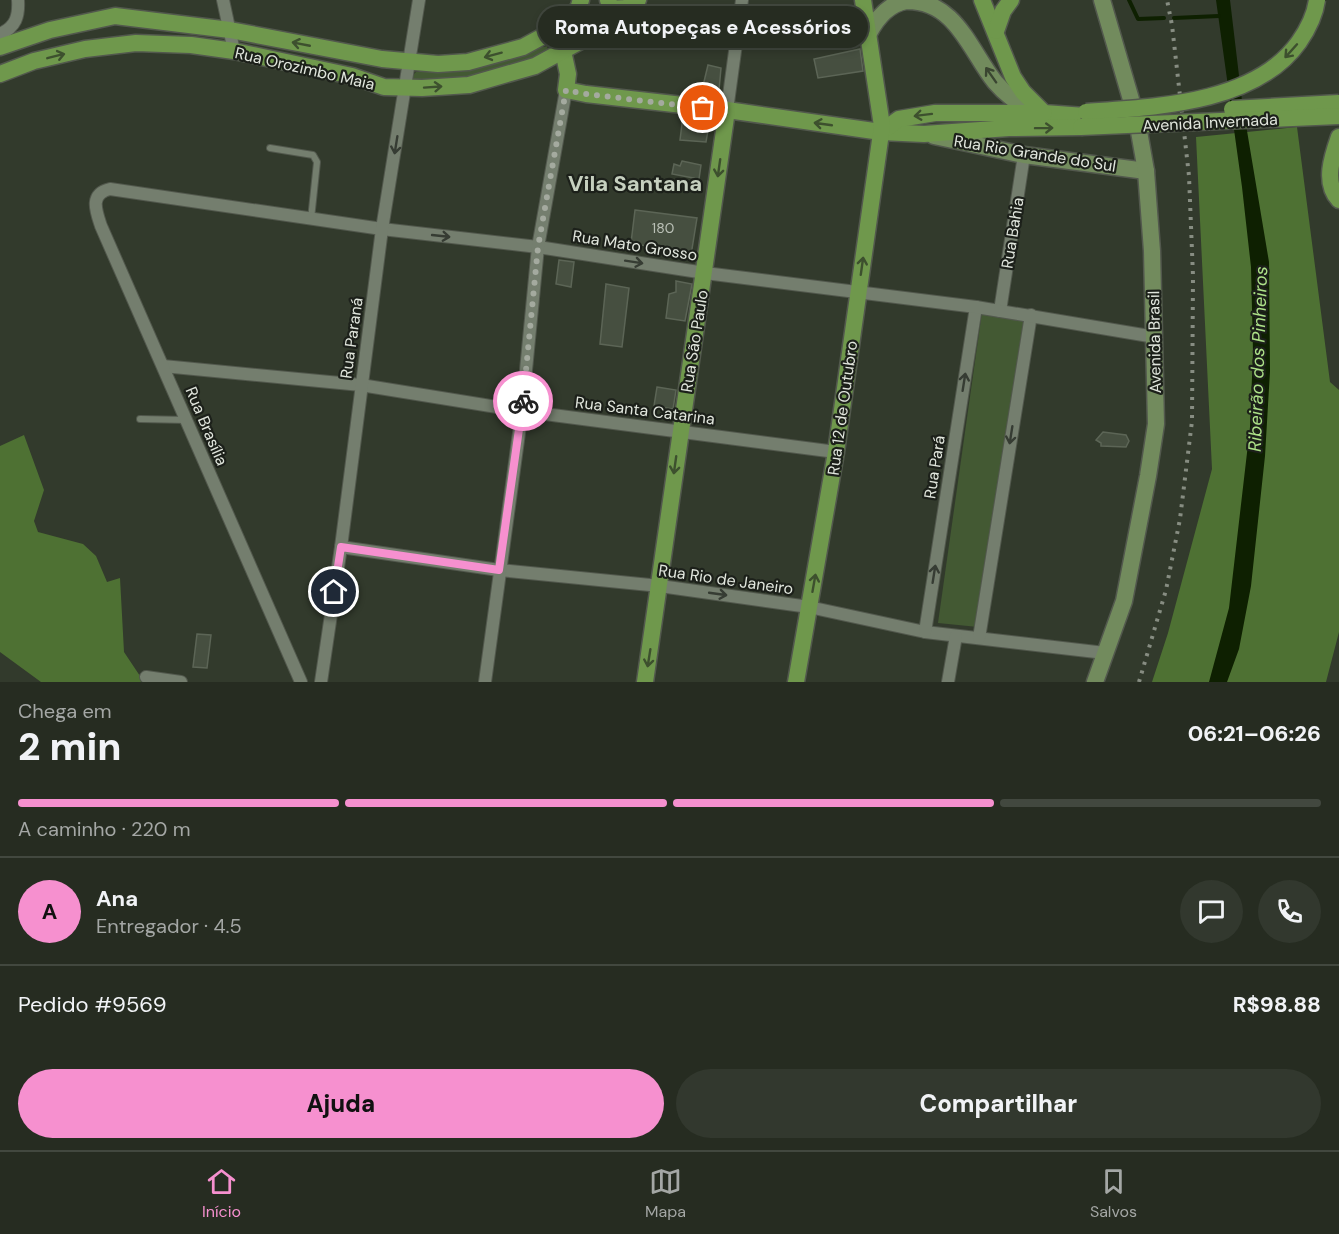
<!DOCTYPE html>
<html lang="pt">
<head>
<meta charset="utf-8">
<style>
  body { margin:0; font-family:"DM Sans",sans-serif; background:#32382e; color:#f1f3f6; height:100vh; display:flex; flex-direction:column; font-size:22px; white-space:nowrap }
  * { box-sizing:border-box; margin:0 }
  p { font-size:20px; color:#a4a7a5 }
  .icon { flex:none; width:33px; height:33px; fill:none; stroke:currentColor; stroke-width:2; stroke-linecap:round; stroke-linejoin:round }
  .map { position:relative; height:682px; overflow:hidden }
  .side { display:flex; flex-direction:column; background:#262c21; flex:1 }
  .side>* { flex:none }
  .pin { position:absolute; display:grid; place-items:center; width:51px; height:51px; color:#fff; margin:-26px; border:3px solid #fff; border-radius:50%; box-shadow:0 2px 6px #0007 }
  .courier { position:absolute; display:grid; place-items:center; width:60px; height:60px; margin:-30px; border:4px solid #f690cf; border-radius:50%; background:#fff; color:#222; box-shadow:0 2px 8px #0007 }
  .bubble { position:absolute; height:42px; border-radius:21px; background:#262c21; box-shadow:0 3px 9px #0003,0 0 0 2px #42483f; font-size:20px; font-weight:800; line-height:42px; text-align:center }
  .head em { font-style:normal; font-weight:800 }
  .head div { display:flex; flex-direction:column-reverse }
  .head { display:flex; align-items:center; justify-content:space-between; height:102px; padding:0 18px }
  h1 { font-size:39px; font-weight:800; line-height:45px }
  .bar { display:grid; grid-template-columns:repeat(4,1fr); gap:9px 6px; align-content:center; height:72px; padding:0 18px }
  .bar i { height:8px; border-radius:4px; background:#42483f }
  .bar .on { background:#f690cf }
  .bar p { grid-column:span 4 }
  .line { display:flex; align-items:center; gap:15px; padding:0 18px; border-top:2px solid #42483f }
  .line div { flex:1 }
  .round { display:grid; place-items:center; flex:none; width:63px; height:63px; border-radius:32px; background:#32382e }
  .primary-button { display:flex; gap:12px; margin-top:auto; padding:12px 18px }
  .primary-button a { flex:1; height:69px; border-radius:36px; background:#f690cf; color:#111; font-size:24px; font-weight:800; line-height:69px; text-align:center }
  .primary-button a+a { background:#32382e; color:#f1f3f6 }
  .tab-bar { display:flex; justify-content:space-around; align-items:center; height:84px; border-top:2px solid #42483f; background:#262c21; font-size:16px; color:#a4a7a5 }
  .tab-bar a { display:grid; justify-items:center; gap:3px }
  .tab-bar .on { color:#f690cf }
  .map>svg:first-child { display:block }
  .green { fill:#435933 }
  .forest { fill:#4e7133 }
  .water { fill:#0e2001 }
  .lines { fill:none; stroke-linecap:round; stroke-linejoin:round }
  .stream { stroke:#0e2001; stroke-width:4 }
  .building { fill:#464f40; stroke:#5c6556; stroke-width:1.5 }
  .service-casing { stroke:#52584d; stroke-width:8 }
  .minor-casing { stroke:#52584d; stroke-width:14 }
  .secondary-casing { stroke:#52584d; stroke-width:19 }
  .primary-casing { stroke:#52584d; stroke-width:19 }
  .service { stroke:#747e6e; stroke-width:6 }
  .minor { stroke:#747e6e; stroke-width:12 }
  .secondary { stroke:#728b5d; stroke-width:16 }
  .primary { stroke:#6f984c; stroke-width:16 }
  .rail { stroke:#878d82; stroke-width:4; stroke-dasharray:3 6; stroke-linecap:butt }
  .primary-bridge-casing { stroke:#52584d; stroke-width:19; stroke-linecap:butt }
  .primary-bridge { stroke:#6f984c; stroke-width:16 }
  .oneway { stroke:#3d502e }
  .oneway2 { stroke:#3a4531 }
  .oneway3 { stroke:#363c33 }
  .done { stroke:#a4aa9f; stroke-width:6; stroke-dasharray:0 10.8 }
  .route { stroke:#f690cf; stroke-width:8 }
  .labels { text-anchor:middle; stroke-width:4.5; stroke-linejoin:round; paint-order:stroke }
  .number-label { font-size:14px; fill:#bac0b6 }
  .street-label { font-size:16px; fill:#e1e6dd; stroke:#1c201a }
  .water-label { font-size:18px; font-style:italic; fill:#ade288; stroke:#1c201a }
  .district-label { font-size:22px; font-weight:bold; fill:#c6d0bf; stroke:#1c201a }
</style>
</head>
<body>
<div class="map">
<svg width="1339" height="682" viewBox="0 0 1339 682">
  <rect width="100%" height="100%" fill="#323a2c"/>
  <g class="green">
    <path d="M543 44V47L547 46 548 51C521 62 494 76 464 80 447 82 430 81 413 80V75L416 72 467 71 517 55Z"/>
    <polygon points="982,312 1029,318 978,627 938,623"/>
  </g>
  <g class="forest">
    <polygon points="1297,127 1330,382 1339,390 1339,632 1326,682 1152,682 1168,633 1212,469 1196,137"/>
    <polygon points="24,435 44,490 34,521 38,532 83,544 96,556 107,582 120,578 124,652 144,682 41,682 0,652 0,446"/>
  </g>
  <polygon class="water" points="1216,0 1230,0 1242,101 1269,262 1270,371 1265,456 1251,586 1239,649 1227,682 1209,682 1229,608 1250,427 1253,352 1251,267 1242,187"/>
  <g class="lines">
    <g class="stream">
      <polyline points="1129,0 1138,19 1164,18"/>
      <polyline points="1174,18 1219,16"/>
    </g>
  </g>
  <g class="building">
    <polygon points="860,49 863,71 818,78 814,59"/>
    <polygon points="708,65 721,68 719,90 710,88 702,90"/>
    <polygon points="683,116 710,119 706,142 680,140"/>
    <polygon points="682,161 701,165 699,179 672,174 674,164 680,166"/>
    <polygon points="635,210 697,218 691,255 631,243"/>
    <polygon points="559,260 574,262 571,287 556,284"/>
    <polygon points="676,281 692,284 685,321 666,318 669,294 676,292"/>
    <polygon points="606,284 629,288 622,347 600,344"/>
    <polygon points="657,387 676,390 673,409 654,406"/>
    <polygon points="1103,432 1126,435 1129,441 1126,447 1101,446 1101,443 1096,440"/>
    <polygon points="197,634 211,635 207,668 193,667"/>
  </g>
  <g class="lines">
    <defs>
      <g id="service">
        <polyline points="270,148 313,155 317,162 311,219"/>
        <polyline points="140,419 187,420"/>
      </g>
      <g id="minor">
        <polyline points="223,0 234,51"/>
        <path d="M0 34C16 27 19 16 18 0"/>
        <polyline points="727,110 742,0"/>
        <polyline points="1000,311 1024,155"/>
        <polyline points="163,366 361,385 522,411 836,452"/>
        <polyline points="341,547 499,570 660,586 809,607 925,632 1105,653"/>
        <polyline points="925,632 976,307"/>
        <polyline points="979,638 1031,315"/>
        <polyline points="146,677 181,682"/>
        <path d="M301 682 101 226C96 211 89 194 110 189L382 229 538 247 705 273 976 307 1155 337"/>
        <polyline points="321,682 341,547 382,229 419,0"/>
        <polyline points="485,682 522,411 538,247 566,90"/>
        <polyline points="948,682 956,636"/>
      </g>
      <g id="secondary">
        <path d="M869 33C877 18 889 4 906 1 956 0 970 51 995 82 1008 97 1017 102 1034 113"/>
        <polyline points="934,136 1024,155 1146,171"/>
        <polyline points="1095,682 1124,601 1148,476 1156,424 1152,251 1146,171 1137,120 1102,0"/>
      </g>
      <g id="primary">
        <path d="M581 0C567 31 621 32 608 0"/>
        <polyline points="982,0 1013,77 1023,92 1044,113 1085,116"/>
        <polyline points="610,9 626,8 638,0"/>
        <polyline points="996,31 1003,11 1011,0"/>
        <polyline points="0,47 50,30 115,16 230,30 382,59 438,64 468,62 523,47 547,34 579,8"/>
        <polyline points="563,51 568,74 566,90 586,94 727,110 881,132 924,134 1009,128 1081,127"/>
        <polyline points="0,74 34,61 85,49 136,43 191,45 234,51 352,76 384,87 422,88 469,85 535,66 579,42 598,24"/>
        <polyline points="881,132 899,119 935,113 1044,113"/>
        <path d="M1339 137C1332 157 1323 183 1339 200"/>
        <polyline points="645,682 727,110"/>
        <polyline points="796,682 836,452 882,126 863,0"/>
      </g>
    </defs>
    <use href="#service" class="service-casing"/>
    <use href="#minor" class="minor-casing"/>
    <use href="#secondary" class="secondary-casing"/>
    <use href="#primary" class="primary-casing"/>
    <use href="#service" class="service"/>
    <use href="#minor" class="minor"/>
    <use href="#secondary" class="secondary"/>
    <use href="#primary" class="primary"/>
    <polyline class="rail" points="1139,682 1166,590 1180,519 1192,421 1193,276 1189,176 1172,25 1167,0"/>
    <defs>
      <g id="primary-bridge">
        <polyline points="1232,109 1339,103"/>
        <path d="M1086 112C1155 107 1255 104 1299 42 1308 29 1315 15 1317 0"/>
        <polyline points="1081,127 1339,116"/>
      </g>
    </defs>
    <use href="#primary-bridge" class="primary-bridge-casing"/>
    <use href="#primary-bridge" class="primary-bridge"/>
  </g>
  <defs><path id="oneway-shaft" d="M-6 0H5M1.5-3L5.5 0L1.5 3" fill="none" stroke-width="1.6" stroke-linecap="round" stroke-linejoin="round" transform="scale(1.5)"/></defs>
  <g class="oneway">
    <use href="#oneway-shaft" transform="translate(301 44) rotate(-169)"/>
    <use href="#oneway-shaft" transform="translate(1291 51) rotate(132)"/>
    <use href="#oneway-shaft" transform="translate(493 55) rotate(165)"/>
    <use href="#oneway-shaft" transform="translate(56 56) rotate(-14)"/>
    <use href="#oneway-shaft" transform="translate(433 87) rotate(-4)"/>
    <use href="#oneway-shaft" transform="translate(923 115) rotate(173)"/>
    <use href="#oneway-shaft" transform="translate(823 124) rotate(-172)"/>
    <use href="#oneway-shaft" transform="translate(1044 128) rotate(-1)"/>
    <use href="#oneway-shaft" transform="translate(719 168) rotate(98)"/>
    <use href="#oneway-shaft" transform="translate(862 266) rotate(-82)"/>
    <use href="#oneway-shaft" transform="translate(675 465) rotate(98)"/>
    <use href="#oneway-shaft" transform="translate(814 583) rotate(-80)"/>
    <use href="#oneway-shaft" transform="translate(649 658) rotate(99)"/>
  </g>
  <use class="oneway2" href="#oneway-shaft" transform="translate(991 75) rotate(-125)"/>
  <g class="oneway3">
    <use href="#oneway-shaft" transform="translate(396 145) rotate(99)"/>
    <use href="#oneway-shaft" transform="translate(441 236) rotate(6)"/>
    <use href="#oneway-shaft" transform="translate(634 262) rotate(9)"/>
    <use href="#oneway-shaft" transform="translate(964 382) rotate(-81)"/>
    <use href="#oneway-shaft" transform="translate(1011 435) rotate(99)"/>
    <use href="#oneway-shaft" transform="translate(934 574) rotate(-81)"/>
    <use href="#oneway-shaft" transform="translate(718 594) rotate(8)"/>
  </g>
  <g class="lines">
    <polyline class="done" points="523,401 538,247 566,90 586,94 703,108"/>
    <polyline class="route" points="334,592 341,547 499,570 523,401"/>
  </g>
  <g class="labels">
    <g class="number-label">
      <text x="663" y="233">180</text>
    </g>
    <g class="street-label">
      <text transform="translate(305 68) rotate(13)" y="6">Rua Orozimbo Maia</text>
      <text transform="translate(1210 122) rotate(-3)" y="6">Avenida Invernada</text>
      <text transform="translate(1035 153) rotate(9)" y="6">Rua Rio Grande do Sul</text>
      <text transform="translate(1012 233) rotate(-81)" y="6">Rua Bahia</text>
      <text transform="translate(635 245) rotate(9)" y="6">Rua Mato Grosso</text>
      <text transform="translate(351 338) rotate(-82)" y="6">Rua Paraná</text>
      <text transform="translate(694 341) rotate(-81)" y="6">Rua São Paulo</text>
      <text transform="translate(1154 342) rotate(-91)" y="6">Avenida Brasil</text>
      <text transform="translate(842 408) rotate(-82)" y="6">Rua 12 de Outubro</text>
      <text transform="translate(645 410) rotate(7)" y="6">Rua Santa Catarina</text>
      <text transform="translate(207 426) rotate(67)" y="6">Rua Brasília</text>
      <text transform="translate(934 467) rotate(-81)" y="6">Rua Pará</text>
      <text transform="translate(726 579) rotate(8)" y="6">Rua Rio de Janeiro</text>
    </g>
    <g class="water-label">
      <text transform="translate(1258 359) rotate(-88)" y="6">Ribeirão dos Pinheiros</text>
    </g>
    <g class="district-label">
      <text x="635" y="191">Vila Santana</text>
    </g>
  </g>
</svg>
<div class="pin" style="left:703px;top:108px;background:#ea580c"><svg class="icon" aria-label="bag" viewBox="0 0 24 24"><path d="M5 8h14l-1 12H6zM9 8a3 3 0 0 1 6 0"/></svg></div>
<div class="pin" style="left:334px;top:592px;background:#1f2937"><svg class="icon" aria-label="home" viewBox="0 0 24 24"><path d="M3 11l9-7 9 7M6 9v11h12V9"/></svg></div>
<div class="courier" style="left:523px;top:401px"><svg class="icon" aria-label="bike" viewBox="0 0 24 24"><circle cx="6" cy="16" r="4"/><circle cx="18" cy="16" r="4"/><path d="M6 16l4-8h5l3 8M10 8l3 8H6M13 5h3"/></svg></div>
<div class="bubble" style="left:538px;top:6px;width:330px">Roma Autopeças e Acessórios</div>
</div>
<section class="side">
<div class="head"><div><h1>2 min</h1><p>Chega em</p></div><em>06:21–06:26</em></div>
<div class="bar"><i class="on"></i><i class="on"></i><i class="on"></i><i></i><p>A caminho · 220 m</p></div>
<div class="line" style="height:108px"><b class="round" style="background:#f690cf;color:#111">A</b><div><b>Ana</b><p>Entregador · 4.5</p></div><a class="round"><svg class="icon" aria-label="chat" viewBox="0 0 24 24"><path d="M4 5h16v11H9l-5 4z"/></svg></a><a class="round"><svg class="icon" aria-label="phone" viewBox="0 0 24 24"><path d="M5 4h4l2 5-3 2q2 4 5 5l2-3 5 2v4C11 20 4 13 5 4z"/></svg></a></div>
<div class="line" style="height:78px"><div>Pedido #9569</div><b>R$98.88</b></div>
<div class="primary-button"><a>Ajuda</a><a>Compartilhar</a></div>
</section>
<nav class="tab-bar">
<a class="on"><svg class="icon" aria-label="home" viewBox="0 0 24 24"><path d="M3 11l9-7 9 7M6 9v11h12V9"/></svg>Início</a>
<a><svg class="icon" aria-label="map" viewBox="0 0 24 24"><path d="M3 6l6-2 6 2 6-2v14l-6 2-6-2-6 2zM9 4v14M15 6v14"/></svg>Mapa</a>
<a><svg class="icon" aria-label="saved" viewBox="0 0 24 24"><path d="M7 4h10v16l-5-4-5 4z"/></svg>Salvos</a>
</nav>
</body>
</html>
